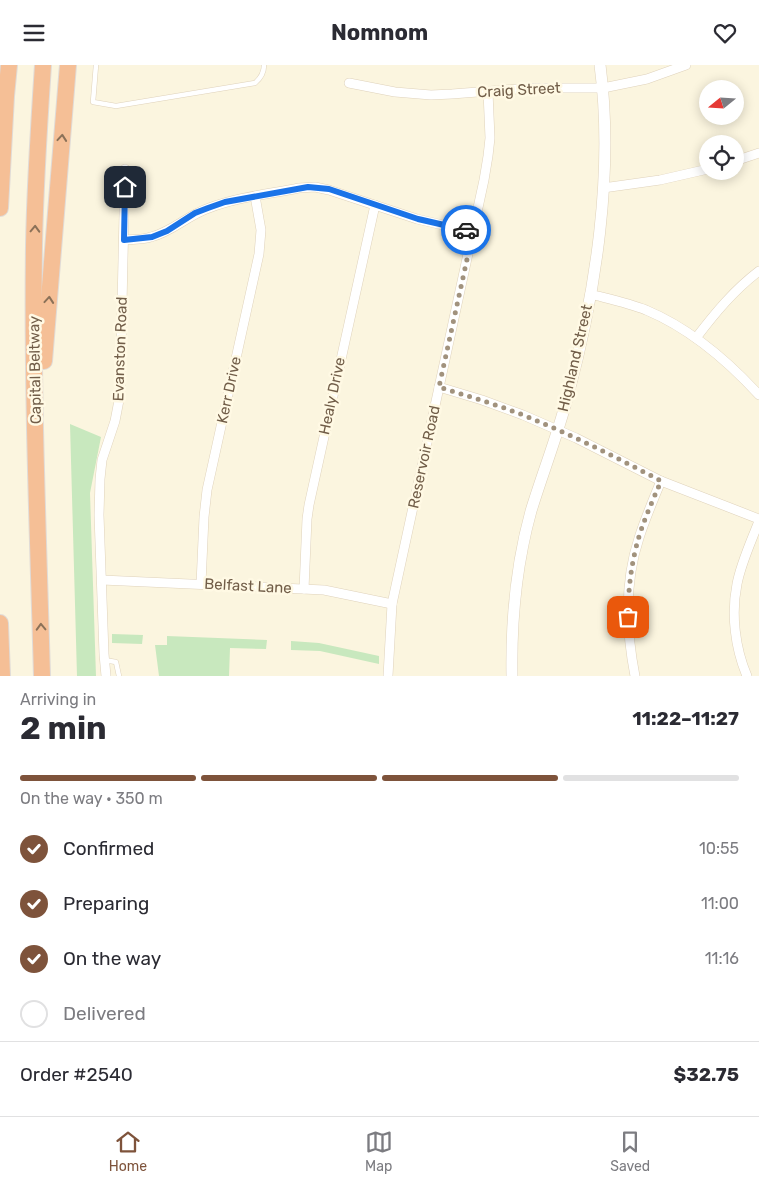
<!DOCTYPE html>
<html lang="en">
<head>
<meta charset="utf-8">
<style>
  body { margin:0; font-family:Rubik,sans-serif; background:#f2f2f3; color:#2b2b33; height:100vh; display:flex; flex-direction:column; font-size:19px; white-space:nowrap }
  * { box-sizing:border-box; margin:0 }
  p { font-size:16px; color:#7c7c81 }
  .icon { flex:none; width:28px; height:28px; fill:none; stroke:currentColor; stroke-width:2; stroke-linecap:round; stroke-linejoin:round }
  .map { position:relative; height:611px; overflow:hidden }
  .details { display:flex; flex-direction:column; background:#fff; flex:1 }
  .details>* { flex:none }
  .needle { width:32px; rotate:252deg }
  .controls { position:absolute; left:699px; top:15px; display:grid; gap:10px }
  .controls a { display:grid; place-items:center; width:45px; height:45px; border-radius:50%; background:#fff; box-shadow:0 2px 12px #0003; font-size:25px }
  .pin { position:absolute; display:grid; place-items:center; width:42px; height:42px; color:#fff; margin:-21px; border-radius:10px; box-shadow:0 2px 8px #0006 }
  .courier { position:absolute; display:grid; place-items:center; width:50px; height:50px; margin:-25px; border:4px solid #1a73e8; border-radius:50%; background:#fff; color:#222; box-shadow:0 1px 6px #0007 }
  .summary em { font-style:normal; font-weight:700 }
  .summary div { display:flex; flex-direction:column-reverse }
  .summary { display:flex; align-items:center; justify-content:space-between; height:85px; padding:0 20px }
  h1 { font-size:32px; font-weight:700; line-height:38px }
  .bar { display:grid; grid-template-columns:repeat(4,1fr); gap:8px 5px; align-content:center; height:60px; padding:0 20px }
  .bar i { height:6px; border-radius:4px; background:#e1e1e2 }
  .bar .selected { background:#7e533b }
  .bar p { grid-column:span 4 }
  .line { display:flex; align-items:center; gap:12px; padding:0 20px; border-top:1px solid #e1e1e2 }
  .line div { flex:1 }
  ol { padding:0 20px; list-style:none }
  li { display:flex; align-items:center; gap:15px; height:55px }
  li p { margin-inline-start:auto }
  li .icon { padding:5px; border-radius:50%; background:#7e533b; color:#fff; stroke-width:4 }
  li:last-child { color:#7c7c81 }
  li i { width:28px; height:28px; border:2px solid #e1e1e2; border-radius:50% }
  header { display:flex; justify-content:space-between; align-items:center; height:65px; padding:0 20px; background:#fff; font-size:22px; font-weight:700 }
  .tabs { display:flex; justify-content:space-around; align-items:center; height:70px; border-top:1px solid #e1e1e2; background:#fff; font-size:14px; color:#7c7c81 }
  .tabs a { display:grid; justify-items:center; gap:2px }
  .tabs .selected { color:#7e533b }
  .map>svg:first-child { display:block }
  .green { fill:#c8e8be }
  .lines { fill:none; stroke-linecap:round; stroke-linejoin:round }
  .service-casing { stroke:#dfd2bb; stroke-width:5.5 }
  .minor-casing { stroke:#dfd2bb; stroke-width:10 }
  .tertiary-casing { stroke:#dfd2bb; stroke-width:12 }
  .motorway-casing { stroke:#e0dbd7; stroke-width:18 }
  .service { stroke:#fff; stroke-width:4.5 }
  .minor { stroke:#fff; stroke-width:9 }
  .tertiary { stroke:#fff; stroke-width:11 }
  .motorway { stroke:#f5bf96; stroke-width:16 }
  .oneway { stroke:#8b7158 }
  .done { stroke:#a1927d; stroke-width:5; stroke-dasharray:0 9 }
  .route { stroke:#1a73e8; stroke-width:6 }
  .labels { text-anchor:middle; stroke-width:5; stroke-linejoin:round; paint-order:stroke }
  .street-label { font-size:15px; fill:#715d48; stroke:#fff9e4 }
</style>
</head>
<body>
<header><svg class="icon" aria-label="menu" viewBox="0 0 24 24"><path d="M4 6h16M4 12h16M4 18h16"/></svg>Nomnom<svg class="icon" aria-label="heart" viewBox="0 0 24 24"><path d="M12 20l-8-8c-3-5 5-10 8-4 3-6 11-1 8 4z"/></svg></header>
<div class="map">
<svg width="759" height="611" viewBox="0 0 759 611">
  <rect width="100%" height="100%" fill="#fbf5df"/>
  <g class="green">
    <polygon points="70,359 101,372 90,428 96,611 77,611"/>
    <polygon points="112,569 143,570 142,579 112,578"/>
    <polygon points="167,571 267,575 266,584 230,583 229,611 159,611 155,580 167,580"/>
    <polygon points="291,576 319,578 379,591 379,599 320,586 291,585"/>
  </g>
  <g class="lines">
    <defs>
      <g id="service">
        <path d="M96 0 93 37 116 41 255 18C261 13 264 8 264 0"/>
        <polyline points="104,595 116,597 119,611"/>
      </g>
      <g id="minor">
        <polyline points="349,18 395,27 431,30 452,29 531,23 603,23 647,14 686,0"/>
        <polyline points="735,96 759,88"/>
        <polyline points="603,123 660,115 708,104"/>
        <path d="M124 175C133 174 142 175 151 172 172 167 188 150 209 143 238 132 269 129 299 123L315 122 329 125 417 154 473 167"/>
        <path d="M590 229C609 234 628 238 646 245 689 263 727 295 759 330"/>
        <path d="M696 273C715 248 734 225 759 206"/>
        <polyline points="439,322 482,335 523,350 576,373 661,416 759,454"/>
        <polyline points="102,515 324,525 392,539"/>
        <polyline points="201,519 204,452 207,425 259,189 261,165 255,131"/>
        <polyline points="304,524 307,454 309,440 375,140"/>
        <polyline points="106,611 104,589 99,450 100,414 102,395 115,356 120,330 125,104"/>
        <polyline points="388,611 392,539 484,115 488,91 490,73 488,27"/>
        <path d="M635 611C626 565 624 518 639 473 645 454 653 435 661 416"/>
        <path d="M747 611C735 583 731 549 737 519 741 498 751 477 759 456"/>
      </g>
      <path id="tertiary" d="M512 611C511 555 516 500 531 446 543 407 558 369 568 330 596 227 614 107 600 0"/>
      <g id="motorway">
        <polyline points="0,143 6,31 9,0"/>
        <polyline points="44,296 68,0"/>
        <polyline points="0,558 2,611"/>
        <path d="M42 611C38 468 32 324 34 181 35 120 39 60 43 0"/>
      </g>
    </defs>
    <use href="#service" class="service-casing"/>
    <use href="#minor" class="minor-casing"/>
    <use href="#tertiary" class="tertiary-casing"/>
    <use href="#motorway" class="motorway-casing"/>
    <use href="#service" class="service"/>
    <use href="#minor" class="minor"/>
    <use href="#tertiary" class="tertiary"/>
    <use href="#motorway" class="motorway"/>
  </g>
  <defs><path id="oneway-chevron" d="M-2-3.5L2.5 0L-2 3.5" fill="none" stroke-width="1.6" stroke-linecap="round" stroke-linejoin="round" transform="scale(1.25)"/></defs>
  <g class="oneway">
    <use href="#oneway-chevron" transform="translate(62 73) rotate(-85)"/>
    <use href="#oneway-chevron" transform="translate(35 164) rotate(-88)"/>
    <use href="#oneway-chevron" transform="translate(49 235) rotate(-85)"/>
    <use href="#oneway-chevron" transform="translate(41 562) rotate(-92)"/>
  </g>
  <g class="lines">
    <path class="done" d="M466 165 473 167 439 322C467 331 495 339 523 350 570 369 616 392 661 416 653 435 644 454 638 475 631 500 628 526 628 552"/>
    <polyline class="route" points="125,122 124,175 152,172 167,166 195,148 208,143 225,137 308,122 329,124 418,154 466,165"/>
  </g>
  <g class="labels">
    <g class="street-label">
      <text transform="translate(519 25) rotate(-3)" y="5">Craig Street</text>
      <text transform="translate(120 284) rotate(-88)" y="5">Evanston Road</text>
      <text transform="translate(575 293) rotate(-77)" y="5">Highland Street</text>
      <text transform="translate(35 305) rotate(-91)" y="5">Capital Beltway</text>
      <text transform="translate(229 325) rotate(-78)" y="5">Kerr Drive</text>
      <text transform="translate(332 331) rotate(-78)" y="5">Healy Drive</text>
      <text transform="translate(424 392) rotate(-78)" y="5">Reservoir Road</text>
      <text transform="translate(248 521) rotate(3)" y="5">Belfast Lane</text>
    </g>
  </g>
</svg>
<div class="controls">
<a><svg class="needle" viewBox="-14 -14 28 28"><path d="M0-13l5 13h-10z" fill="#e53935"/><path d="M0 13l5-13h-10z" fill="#7c7c81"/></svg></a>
<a><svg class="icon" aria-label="locate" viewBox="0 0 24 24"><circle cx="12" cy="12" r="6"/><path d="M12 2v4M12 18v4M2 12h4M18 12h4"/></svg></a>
</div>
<div class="pin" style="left:628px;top:552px;background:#ea580c"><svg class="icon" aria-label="bag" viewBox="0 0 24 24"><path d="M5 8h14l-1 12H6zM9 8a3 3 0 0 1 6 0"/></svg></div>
<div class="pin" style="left:125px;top:122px;background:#1f2937"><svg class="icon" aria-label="home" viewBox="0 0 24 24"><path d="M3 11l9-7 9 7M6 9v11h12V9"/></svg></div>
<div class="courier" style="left:466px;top:165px"><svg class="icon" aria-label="car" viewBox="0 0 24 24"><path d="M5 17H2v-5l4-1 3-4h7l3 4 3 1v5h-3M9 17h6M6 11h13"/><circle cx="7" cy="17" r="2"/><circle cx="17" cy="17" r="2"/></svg></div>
</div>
<section class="details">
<div class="summary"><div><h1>2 min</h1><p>Arriving in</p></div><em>11:22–11:27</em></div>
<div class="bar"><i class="selected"></i><i class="selected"></i><i class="selected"></i><i></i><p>On the way · 350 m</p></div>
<ol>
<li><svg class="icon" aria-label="check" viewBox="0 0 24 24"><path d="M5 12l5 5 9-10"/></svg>Confirmed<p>10:55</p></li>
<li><svg class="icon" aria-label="check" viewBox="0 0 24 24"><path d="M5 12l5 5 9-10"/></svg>Preparing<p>11:00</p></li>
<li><svg class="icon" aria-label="check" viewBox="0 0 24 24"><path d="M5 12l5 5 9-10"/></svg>On the way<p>11:16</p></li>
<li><i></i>Delivered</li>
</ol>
<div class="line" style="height:65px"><div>Order #2540</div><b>$32.75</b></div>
</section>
<nav class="tabs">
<a class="selected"><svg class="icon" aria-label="home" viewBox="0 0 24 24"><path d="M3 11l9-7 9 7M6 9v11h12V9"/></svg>Home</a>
<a><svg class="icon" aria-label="map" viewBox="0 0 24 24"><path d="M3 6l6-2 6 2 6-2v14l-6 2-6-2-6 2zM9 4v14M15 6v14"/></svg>Map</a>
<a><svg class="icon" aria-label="saved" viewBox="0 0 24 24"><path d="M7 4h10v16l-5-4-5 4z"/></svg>Saved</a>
</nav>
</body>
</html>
